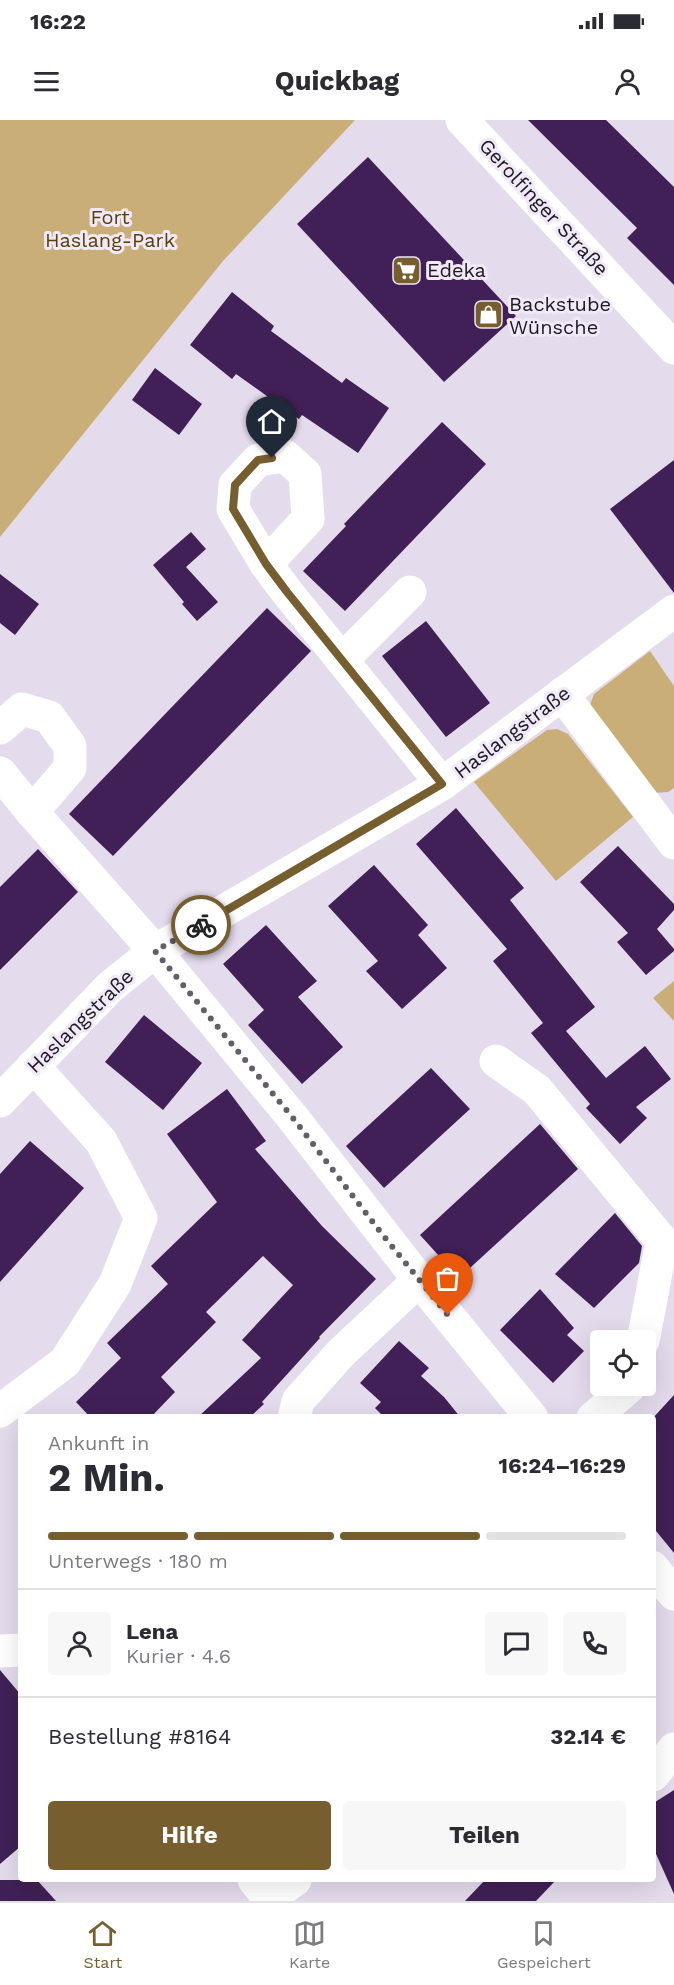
<!DOCTYPE html>
<html lang="de">
<head>
<meta charset="utf-8">
<style>
  body { margin:0; font-family:"Work Sans",sans-serif; background:#f7f7f7; color:#2b2b33; height:100vh; display:flex; flex-direction:column; font-size:22px; white-space:nowrap }
  * { box-sizing:border-box; margin:0 }
  p { font-size:20px; color:#7c7c81 }
  .icon { flex:none; width:33px; height:33px; fill:none; stroke:currentColor; stroke-width:2; stroke-linecap:round; stroke-linejoin:round }
  .map { position:relative; flex:1; overflow:hidden }
  .details { position:absolute; left:18px; top:1294px; width:638px; height:468px; display:flex; flex-direction:column; background:#fff; border-radius:6px; box-shadow:0 6px 24px #0002 }
  .details>* { flex:none }
  .tools { position:absolute; left:590px; top:1210px; display:grid; gap:12px }
  .tools a { display:grid; place-items:center; width:66px; height:66px; border-radius:6px; background:#fff; box-shadow:0 6px 24px #0002; font-size:30px }
  .pin { position:absolute; display:grid; place-items:center; width:51px; height:51px; color:#fff; margin:-62px -26px; border-radius:50% 50% 50% 0; rotate:-45deg; box-shadow:0 0 6px #0007 }
  .pin .icon { rotate:45deg }
  .courier { position:absolute; display:grid; place-items:center; width:60px; height:60px; margin:-30px; border:4px solid #765e2f; border-radius:50%; background:#fff; color:#222; box-shadow:0 2px 8px #0007 }
  .head em { font-style:normal; font-weight:700 }
  .head div { display:flex; flex-direction:column-reverse }
  .head { display:flex; align-items:center; justify-content:space-between; height:102px; padding:0 30px }
  h1 { font-size:39px; font-weight:700; line-height:45px }
  .bar { display:grid; grid-template-columns:repeat(4,1fr); gap:9px 6px; align-content:center; height:72px; padding:0 30px }
  .bar i { height:8px; border-radius:4px; background:#e1e1e2 }
  .bar .active { background:#765e2f }
  .bar p { grid-column:span 4 }
  .line { display:flex; align-items:center; gap:15px; padding:0 30px; border-top:2px solid #e1e1e2 }
  .line div { flex:1 }
  .round { display:grid; place-items:center; flex:none; width:63px; height:63px; border-radius:6px; background:#f7f7f7 }
  .cta { display:flex; gap:12px; margin-top:auto; padding:12px 30px }
  .cta a { flex:1; height:69px; border-radius:6px; background:#765e2f; color:#fff; font-size:24px; font-weight:700; line-height:69px; text-align:center }
  .cta a+a { background:#f7f7f7; color:#2b2b33 }
  .status { display:flex; justify-content:space-between; align-items:center; height:42px; padding:0 30px; background:#fff; direction:ltr }
  .status svg { height:16px; fill:currentColor }
  header { display:flex; justify-content:space-between; align-items:center; height:78px; padding:0 30px; background:#fff; font-size:27px; font-weight:700 }
  .menu { display:flex; justify-content:space-around; align-items:center; height:84px; border-top:2px solid #e1e1e2; background:#fff; font-size:16px; color:#7c7c81 }
  .menu a { display:grid; justify-items:center; gap:3px }
  .menu .active { color:#765e2f }
  .map>svg:first-child { display:block }
  .green { fill:#caae77 }
  .building { fill:#402056 }
  .lines { fill:none; stroke-linecap:round; stroke-linejoin:round }
  .minor { stroke:#fff; stroke-width:33 }
  .done { stroke:#635e67; stroke-width:6; stroke-dasharray:0 10.8 }
  .route { stroke:#765e2f; stroke-width:8 }
  .labels { text-anchor:middle; stroke-width:6; stroke-linejoin:round; paint-order:stroke }
  .street-label { font-size:20px; fill:#1d1a1f; stroke:#f1e8f9 }
  .park-label { font-size:20px; fill:#594107; stroke:#f1e8f9 }
  .poi-label { font-size:20px; fill:#1d1a1f; stroke:#f1e8f9; text-anchor:start }
</style>
</head>
<body>
<div class="status"><b>16:22</b><svg viewBox="0 0 49 12"><path d="M0 12V9h3v3zM5 12V6h3v6zM10 12V3h3v9zM15 12V0h3v12zM26 1h20v11H26zM47 4h2v5h-2z"/></svg></div>
<header><svg class="icon" aria-label="menu" viewBox="0 0 24 24"><path d="M4 6h16M4 12h16M4 18h16"/></svg>Quickbag<svg class="icon" aria-label="person" viewBox="0 0 24 24"><circle cx="12" cy="8" r="4"/><path d="M4 21q1-7 8-7t8 7"/></svg></header>
<div class="map">
<svg width="674" height="1781" viewBox="0 0 674 1781">
  <rect width="100%" height="100%" fill="#e4dbec"/>
  <g class="green">
    <polygon points="0,0 355,0 223,141 0,417"/>
    <polygon points="650,531 674,566 674,668 668,672 652,673 590,585 594,574"/>
    <polygon points="557,609 568,614 633,697 556,761 474,662 547,610"/>
    <polygon points="674,861 674,901 653,878"/>
  </g>
  <g class="building">
    <polygon points="528,0 606,0 674,67 674,165 627,118 637,108"/>
    <polygon points="368,37 516,196 444,262 297,104"/>
    <polygon points="232,172 274,206 271,211 342,263 346,258 389,288 358,333 302,295 299,299 236,254 232,259 190,225"/>
    <polygon points="155,248 202,284 179,315 132,280"/>
    <polygon points="442,302 486,344 345,491 303,451 346,406 344,404"/>
    <polygon points="674,340 674,473 610,389"/>
    <polygon points="191,412 206,429 186,447 218,482 197,501 182,484 184,482 153,445"/>
    <polygon points="0,454 39,484 15,515 0,503"/>
    <polygon points="267,488 311,531 113,736 69,694"/>
    <polygon points="426,501 490,583 446,617 382,536"/>
    <polygon points="456,688 524,768 510,780 595,887 566,911 606,958 645,926 671,959 636,987 647,998 620,1024 586,988 590,984 531,913 543,903 493,841 507,829 416,724"/>
    <polygon points="618,726 674,784 674,790 657,809 674,829 674,831 646,855 617,822 628,813 580,762"/>
    <polygon points="38,729 78,772 0,850 0,767"/>
    <polygon points="374,745 428,805 418,815 447,848 402,889 366,851 378,841 328,786"/>
    <polygon points="266,805 317,861 298,877 343,927 302,964 248,905 264,890 223,844"/>
    <polygon points="144,895 202,943 163,990 105,942"/>
    <polygon points="431,948 470,989 384,1068 346,1026"/>
    <polygon points="227,969 266,1021 255,1029 322,1106 376,1159 319,1217 320,1218 262,1282 264,1284 249,1298 197,1298 261,1238 242,1220 293,1165 263,1136 206,1192 216,1202 161,1257 175,1272 150,1298 91,1298 76,1282 121,1238 107,1223 168,1164 151,1146 217,1082 167,1014"/>
    <polygon points="540,1004 578,1049 459,1158 420,1115"/>
    <polygon points="30,1021 84,1068 0,1162 0,1054"/>
    <polygon points="615,1093 642,1126 639,1143 594,1188 555,1154"/>
    <polygon points="540,1169 574,1208 567,1215 584,1231 553,1263 500,1210"/>
    <polygon points="399,1221 429,1248 421,1256 444,1277 461,1298 385,1298 375,1288 381,1282 360,1263"/>
    <polygon points="674,1275 674,1433 652,1406 652,1299"/>
    <polygon points="0,1550 21,1575 21,1726 0,1744"/>
    <polygon points="674,1670 674,1774 652,1725 652,1684"/>
    <polygon points="0,1760 37,1760 56,1781 0,1781"/>
    <polygon points="485,1760 556,1760 536,1781 465,1781"/>
  </g>
  <g class="lines">
    <g class="minor">
      <polyline points="462,0 674,228"/>
      <polyline points="266,444 308,399 305,354 285,336 258,340 235,365 233,389 266,444 287,472 442,664"/>
      <polyline points="342,540 410,472"/>
      <polyline points="562,574 674,723"/>
      <polyline points="0,608 22,589 49,597 70,626 70,648 32,692"/>
      <polyline points="0,653 32,692 155,831 293,998 419,1160 532,1298"/>
      <polyline points="496,941 537,970 662,1121 643,1221"/>
      <polyline points="0,981 110,867 155,831 442,664 674,491"/>
      <polyline points="0,1291 65,1242 115,1164 141,1098 101,1021 33,946"/>
      <polyline points="294,1298 298,1281 341,1233 419,1160"/>
      <polyline points="593,1298 630,1266"/>
      <polyline points="652,1447 674,1474"/>
      <polyline points="0,1531 21,1530"/>
      <polyline points="653,1655 674,1629"/>
      <polyline points="254,1760 269,1778 295,1760"/>
    </g>
  </g>
  <g class="lines">
    <polyline class="done" points="201,805 155,831 293,998 382,1114 448,1195"/>
    <polyline class="route" points="201,805 442,664 287,472 266,444 233,389 235,365 258,340 272,338"/>
  </g>
  <defs>
    <symbol id="supermarket-square" viewBox="-11 -11 22 22"><rect x="-9" y="-9" width="18" height="18" rx="4" fill="#765e2f" stroke="#f1e8f9"/><path d="M-6-5.5h2.5l.6 2H6L4.5 2H-2.5L-4.4-4H-6ZM-1.5 3.2a1.3 1.3 0 1 0 .1 0ZM3 3.2a1.3 1.3 0 1 0 .1 0Z" fill="#fff"/></symbol>
    <symbol id="shop-square" viewBox="-11 -11 22 22"><rect x="-9" y="-9" width="18" height="18" rx="4" fill="#765e2f" stroke="#f1e8f9"/><path d="M-5-2.5h2.3a2.7 3.5 0 0 1 5.4 0H5L5.5 6h-11ZM-1.5-2.5h3a1.5 2.3 0 0 0-3 0Z" fill="#fff"/></symbol>
  </defs>
  <g fill-rule="evenodd">
    <use href="#supermarket-square" x="390" y="134" width="33" height="33"/>
    <use href="#shop-square" x="472" y="178" width="33" height="33"/>
  </g>
  <g class="labels">
    <g class="street-label">
      <text transform="translate(544 87) rotate(47)" y="7">Gerolfinger Straße</text>
      <text transform="translate(512 612) rotate(-37)" y="7">Haslangstraße</text>
      <text transform="translate(80 901) rotate(-44)" y="7">Haslangstraße</text>
    </g>
    <g class="park-label">
      <text x="110" y="104">Fort<tspan x="110" dy="23">Haslang-Park</tspan></text>
    </g>
    <g class="poi-label">
      <text x="427" y="157">Edeka</text>
      <text x="509" y="191">Backstube<tspan x="509" dy="23">Wünsche</tspan></text>
    </g>
  </g>
</svg>
<div class="tools">
<a><svg class="icon" aria-label="locate" viewBox="0 0 24 24"><circle cx="12" cy="12" r="6"/><path d="M12 2v4M12 18v4M2 12h4M18 12h4"/></svg></a>
</div>
<div class="pin" style="left:448px;top:1195px;background:#ea580c"><svg class="icon" aria-label="bag" viewBox="0 0 24 24"><path d="M5 8h14l-1 12H6zM9 8a3 3 0 0 1 6 0"/></svg></div>
<div class="pin" style="left:272px;top:338px;background:#1f2937"><svg class="icon" aria-label="home" viewBox="0 0 24 24"><path d="M3 11l9-7 9 7M6 9v11h12V9"/></svg></div>
<div class="courier" style="left:201px;top:805px"><svg class="icon" aria-label="bike" viewBox="0 0 24 24"><circle cx="6" cy="16" r="4"/><circle cx="18" cy="16" r="4"/><path d="M6 16l4-8h5l3 8M10 8l3 8H6M13 5h3"/></svg></div>
<section class="details">
<div class="head"><div><h1>2 Min.</h1><p>Ankunft in</p></div><em>16:24–16:29</em></div>
<div class="bar"><i class="active"></i><i class="active"></i><i class="active"></i><i></i><p>Unterwegs · 180 m</p></div>
<div class="line" style="height:108px"><a class="round"><svg class="icon" aria-label="person" viewBox="0 0 24 24"><circle cx="12" cy="8" r="4"/><path d="M4 21q1-7 8-7t8 7"/></svg></a><div><b>Lena</b><p>Kurier · 4.6</p></div><a class="round"><svg class="icon" aria-label="chat" viewBox="0 0 24 24"><path d="M4 5h16v11H9l-5 4z"/></svg></a><a class="round"><svg class="icon" aria-label="phone" viewBox="0 0 24 24"><path d="M5 4h4l2 5-3 2q2 4 5 5l2-3 5 2v4C11 20 4 13 5 4z"/></svg></a></div>
<div class="line" style="height:78px"><div>Bestellung #8164</div><b>32.14 €</b></div>
<div class="cta"><a>Hilfe</a><a>Teilen</a></div>
</section>
</div>
<nav class="menu">
<a class="active"><svg class="icon" aria-label="home" viewBox="0 0 24 24"><path d="M3 11l9-7 9 7M6 9v11h12V9"/></svg>Start</a>
<a><svg class="icon" aria-label="map" viewBox="0 0 24 24"><path d="M3 6l6-2 6 2 6-2v14l-6 2-6-2-6 2zM9 4v14M15 6v14"/></svg>Karte</a>
<a><svg class="icon" aria-label="saved" viewBox="0 0 24 24"><path d="M7 4h10v16l-5-4-5 4z"/></svg>Gespeichert</a>
</nav>
</body>
</html>
